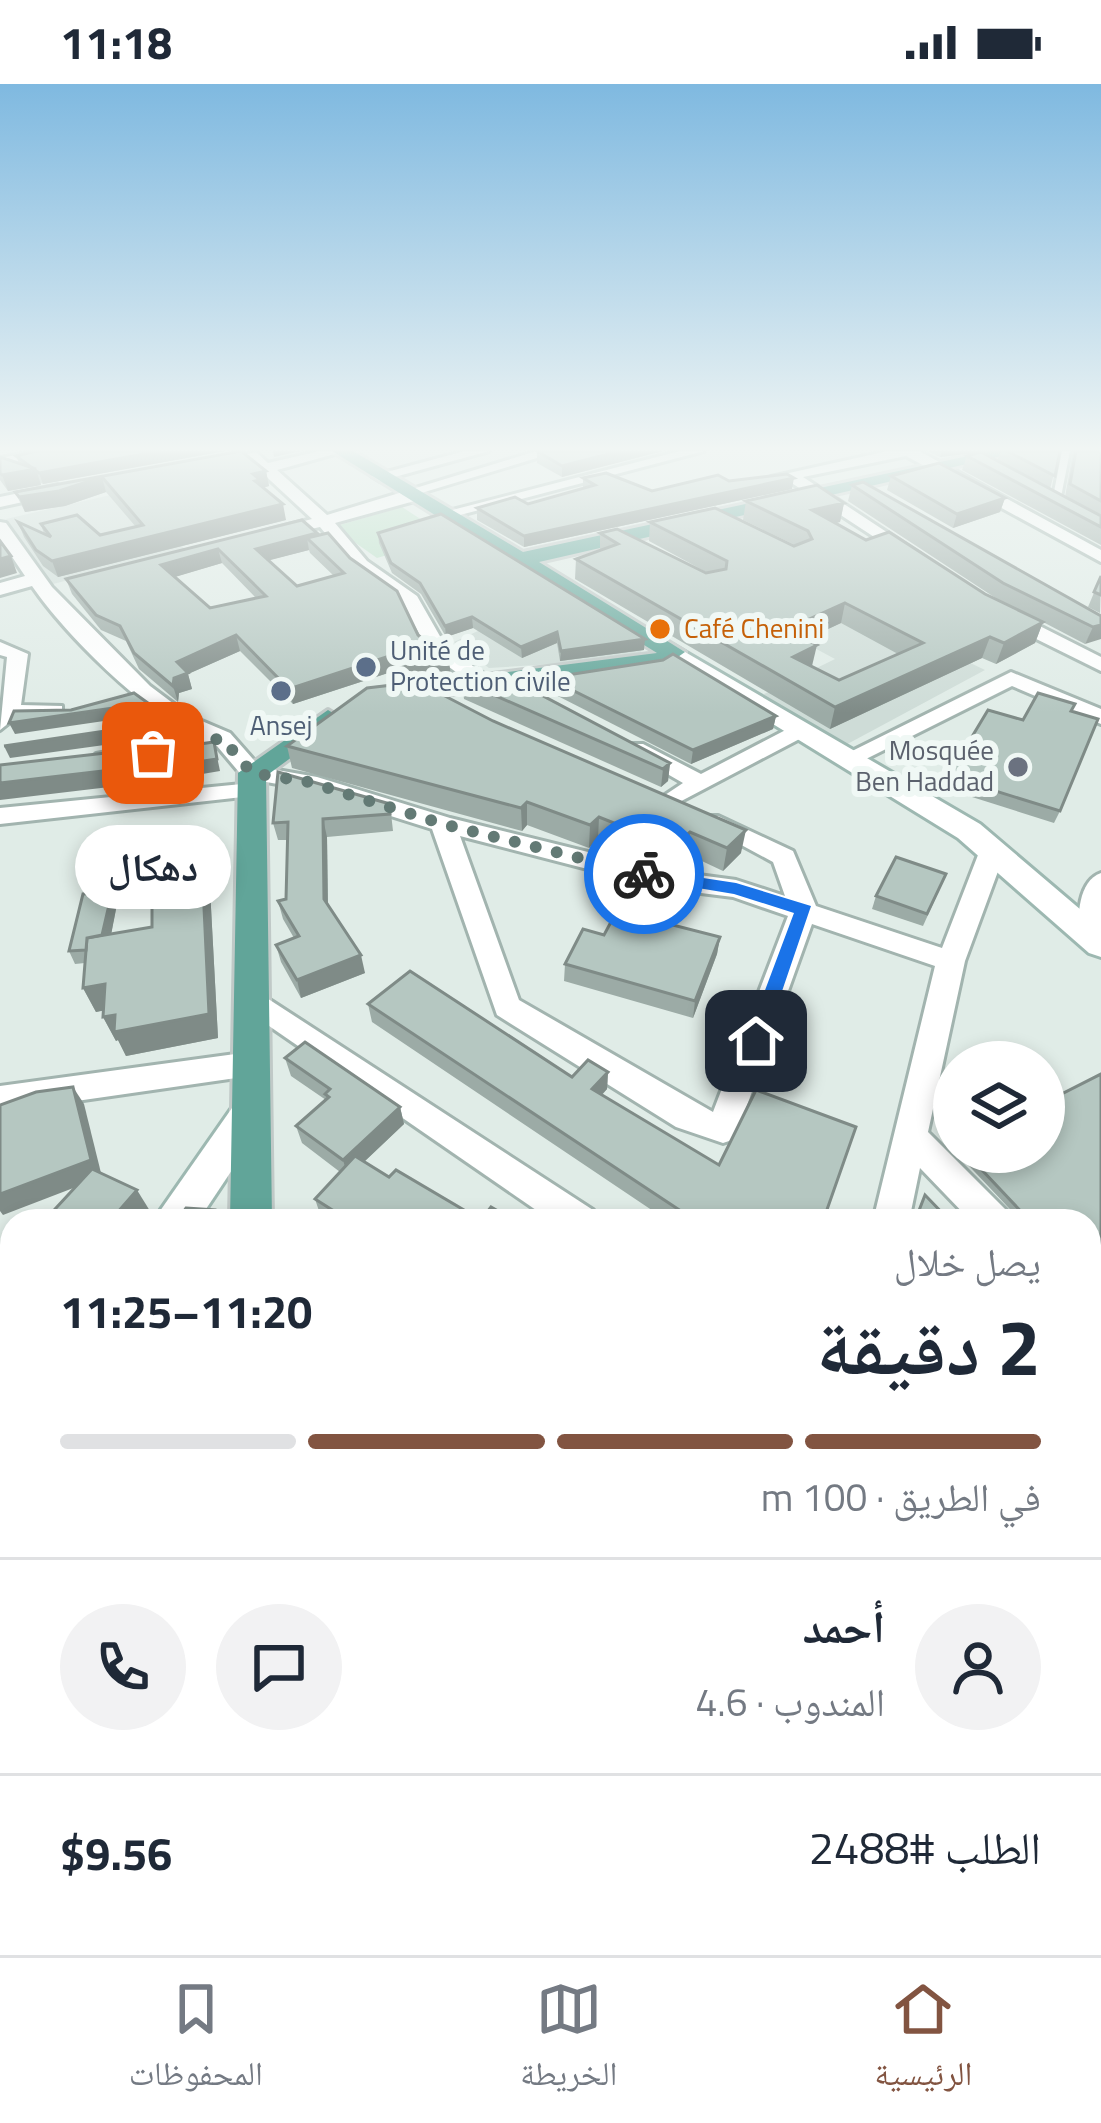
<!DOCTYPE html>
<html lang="ar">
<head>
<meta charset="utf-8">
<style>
  body { margin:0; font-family:"Titillium Web","Noto Naskh Arabic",sans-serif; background:#f2f2f3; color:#1f2937; direction:rtl; height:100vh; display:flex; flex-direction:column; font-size:45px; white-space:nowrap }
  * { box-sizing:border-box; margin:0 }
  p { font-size:39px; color:#747a83 }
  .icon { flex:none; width:66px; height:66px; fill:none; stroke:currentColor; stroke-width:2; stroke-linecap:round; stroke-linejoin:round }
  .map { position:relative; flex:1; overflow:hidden; direction:ltr }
  .panel { position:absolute; left:0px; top:1125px; width:1101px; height:747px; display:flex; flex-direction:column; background:#fff; border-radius:36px 36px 0 0; box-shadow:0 6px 18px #0003; direction:rtl }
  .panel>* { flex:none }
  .fabs { position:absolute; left:933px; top:957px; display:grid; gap:24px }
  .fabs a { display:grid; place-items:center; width:132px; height:132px; border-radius:50%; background:#fff; box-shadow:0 6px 18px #0003; font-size:60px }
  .pin { position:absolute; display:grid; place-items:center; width:102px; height:102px; color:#fff; margin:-51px; border-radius:24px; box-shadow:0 6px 18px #0006 }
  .courier { position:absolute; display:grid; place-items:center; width:120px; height:120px; margin:-60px; border:9px solid #1a73e8; border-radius:50%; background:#fff; color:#222; box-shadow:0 3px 15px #0007 }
  .bubble { position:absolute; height:84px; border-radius:42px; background:#fff; box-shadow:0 6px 18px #0003; font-size:39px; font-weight:700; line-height:84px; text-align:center; direction:rtl }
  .headline em { font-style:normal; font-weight:700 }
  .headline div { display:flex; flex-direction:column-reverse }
  .headline { display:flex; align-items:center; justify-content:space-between; height:204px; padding:0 60px }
  h1 { font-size:78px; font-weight:700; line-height:90px }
  .bar { display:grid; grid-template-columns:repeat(4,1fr); gap:18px 12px; align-content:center; height:144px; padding:0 60px }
  .bar i { height:15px; border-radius:9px; background:#e0e1e3 }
  .bar .selected { background:#825441 }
  .bar p { grid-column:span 4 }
  .line { display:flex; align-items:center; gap:30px; padding:0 60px; border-top:3px solid #e0e1e3 }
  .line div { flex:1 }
  .round { display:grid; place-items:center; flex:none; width:126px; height:126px; border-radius:63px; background:#f2f2f3 }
  .status { display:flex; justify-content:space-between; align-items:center; height:84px; padding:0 60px; background:#fff; direction:ltr }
  .status svg { height:33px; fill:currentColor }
  .menu { display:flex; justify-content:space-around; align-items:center; height:168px; border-top:3px solid #e0e1e3; background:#fff; font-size:33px; color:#747a83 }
  .menu a { display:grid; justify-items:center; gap:6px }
  .menu .selected { color:#825441 }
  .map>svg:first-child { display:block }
  .built { fill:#cedcd7 }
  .green { fill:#b7dfc5 }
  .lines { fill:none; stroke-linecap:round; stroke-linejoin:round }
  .lane-casing { stroke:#a2b4af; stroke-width:6 }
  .street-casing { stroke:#a2b4af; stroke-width:6 }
  .secondary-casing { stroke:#9db8b1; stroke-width:6 }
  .primary-casing { stroke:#c0c9c7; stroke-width:6 }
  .lane { fill:#fff; fill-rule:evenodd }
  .street { fill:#fff; fill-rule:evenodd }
  .secondary { fill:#fff; fill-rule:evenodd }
  .primary { fill:#61a599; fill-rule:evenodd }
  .wall { fill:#9caba6; fill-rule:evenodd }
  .shaded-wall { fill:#7f8b87 }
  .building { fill:#b5c7c1; stroke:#7f8b87; stroke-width:3; fill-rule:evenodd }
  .route { fill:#1a73e8 }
  .done { stroke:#637a75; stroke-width:12; stroke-dasharray:0 21.6 }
  .food-dot { fill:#e8710a; stroke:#f0f8f5; stroke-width:4.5 }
  .service-dot { fill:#5c6f8a; stroke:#f0f8f5; stroke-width:4.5 }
  .worship-dot { fill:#6b7280; stroke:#f0f8f5; stroke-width:4.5 }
  .labels { text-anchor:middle; stroke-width:12; stroke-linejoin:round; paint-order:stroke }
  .far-food-label { font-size:27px; fill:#c56008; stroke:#f0f8f5; text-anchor:start }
  .far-service-label { font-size:27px; fill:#4e5e75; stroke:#f0f8f5; text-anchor:start }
  .far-worship-label { font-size:27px; fill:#5b616d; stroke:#f0f8f5; text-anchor:end }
</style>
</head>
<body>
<div class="status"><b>11:18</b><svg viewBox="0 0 49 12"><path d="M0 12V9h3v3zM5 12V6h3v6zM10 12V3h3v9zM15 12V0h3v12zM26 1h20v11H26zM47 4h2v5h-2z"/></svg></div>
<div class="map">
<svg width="1101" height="1871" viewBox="0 0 1101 1871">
  <rect width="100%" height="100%" fill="#e0ece7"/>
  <g class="built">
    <polygon points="128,407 186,466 53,500 6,435"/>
    <polygon points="829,511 985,586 840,664 754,615 835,575 766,538"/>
    <polygon points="550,514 652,574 489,584 454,558"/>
  </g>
  <polygon class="green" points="402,423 448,453 377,474 333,443"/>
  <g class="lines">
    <defs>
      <polygon id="lane" points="1062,367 1070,367 1060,418 1056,420 1052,418"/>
      <g id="street">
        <polygon points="38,367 66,367 0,384 0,374"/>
        <polygon points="320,367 345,367 277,386 327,431 537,367 560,367 418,410 418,416 335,439 367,477 417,512 445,561 489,594 489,602 475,602 430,569 402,519 355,485 320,443 261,456 261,448 312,435 243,371 256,368 268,379"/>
        <polygon points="465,367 489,367 380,397 372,392"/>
        <polygon points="680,367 704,367 441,436 433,431"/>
        <polygon points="888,367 919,367 1101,466 1101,478 906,372 803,393 920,470 920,478 914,479 787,396 771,393"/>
        <polygon points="58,401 66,406 64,409 0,423 0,413"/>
        <path d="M0 438 6 439 52 503 150 602 190 632 230 649 260 683 317 693 450 734 661 786 736 796 785 812 773 778 697 737 700 732H718L793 767 816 822 942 864 978 771 991 763 1000 765 1004 771 965 877 928 1048 1006 1126 1012 1137H971L920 1084 909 1137H873L935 882 812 840 735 1055 723 1059 676 1043 497 931 432 745 305 705 244 694 217 662 96 680V670L197 652C144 629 65 550 32 502L0 511V499L25 492 0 455ZM460 752 661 804 733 813 788 832 713 1028 519 916Z"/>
        <polygon points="998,528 1012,528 1101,573 1101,587 998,536"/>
        <polygon points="0,558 28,570 21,621 62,622 62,632 15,634 0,646 7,573 0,571"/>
        <polygon points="1011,588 1101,625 1101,640 1012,602 856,680 848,682 836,675"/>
        <polygon points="801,638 812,645 809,650 668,724 656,717 683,699 624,665 627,660 643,660 701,690"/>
        <polygon points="252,699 260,701 260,711 0,740 0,724"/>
        <path d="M1101 789V860L1092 863 1078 853C1078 832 1078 797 1101 789Z"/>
        <polygon points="253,905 593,1126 599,1137 552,1137 243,924 238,916 243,908"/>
        <polygon points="250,968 261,971 266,980 261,989 250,992 0,1028 0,1002"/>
        <polygon points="1089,1216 1101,1221 1101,1264 1089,1260"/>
        <polygon points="1089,1416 1101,1421 1101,1474 1089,1469"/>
        <polygon points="0,1737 12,1742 12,1860 32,1860 12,1871 0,1871"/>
        <polygon points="1004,1860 1058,1860 1062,1871 1008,1871"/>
      </g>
      <g id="secondary">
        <polygon points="673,561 980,740 1101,843 1101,873 1089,869 958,754 664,573 664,563"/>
        <polygon points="246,1019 260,1024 266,1035 198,1137 153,1137 232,1024"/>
        <polygon points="12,1342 12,1404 0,1409 0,1347"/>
      </g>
      <g id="primary">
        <polygon points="332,367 353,367 523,468 991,367 1023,367 539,478 685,568 661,585 384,618 375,615 375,605 657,569"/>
        <polygon points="328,626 341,634 337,640 266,692 272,1137 230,1137 238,689"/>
        <rect x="252" y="1860" width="66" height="11"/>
      </g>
    </defs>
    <use href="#lane" class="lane-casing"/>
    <use href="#street" class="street-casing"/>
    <use href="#secondary" class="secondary-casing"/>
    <use href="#primary" class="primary-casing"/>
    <use href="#lane" class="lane"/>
    <use href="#street" class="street"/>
    <use href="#secondary" class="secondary"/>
    <use href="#primary" class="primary"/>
  </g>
  <g class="wall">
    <polygon points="37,367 225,367 43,400 41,399 41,401 8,407 0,396 0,373 19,379 16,372"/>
    <polygon points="243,367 266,387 269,402 263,404 286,436 58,493 43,482 24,453 18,438 44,450 41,440 100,451 136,443 106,408 65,422 25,428 15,408"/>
    <polygon points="537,367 663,367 562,393 537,379"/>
    <polygon points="927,367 991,367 940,373"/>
    <polygon points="1001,367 1060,367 1050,405 1065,413 1073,367 1101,367 1101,461 962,386 967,372 997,377"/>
    <polygon points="891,392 1005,414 1000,428 953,444 887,406"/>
    <polygon points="583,394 652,407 729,397 792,405 524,463 477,436 477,424 528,420 583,404"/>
    <path d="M852 401 1101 532 1085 560 1043 538 1035 559 996 580 982 574 830 645 575 495 576 475 600 466V449L706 489H708L649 457 650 438 795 461 743 436 746 417 844 419 840 438 835 439 866 456 997 515 848 417ZM841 539 898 570 839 596 812 582 806 555Z"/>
    <path d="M302 436 418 551 451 592 389 601 388 589 293 620 240 567 188 590 192 605 179 609 178 618 139 585 126 557 101 546 72 510 66 495ZM309 466 310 469 334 492 297 502 269 476ZM222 479 256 514 210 524 174 493Z"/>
    <polygon points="378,449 644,566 560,577 557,559 522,574 473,544 446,553 421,510 392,489 379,459"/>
    <polygon points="1101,492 1100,529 1088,523"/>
    <polygon points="663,576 776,632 773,645 691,680 548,607 548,594"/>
    <polygon points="462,597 670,679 668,697 661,703 464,615"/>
    <polygon points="367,604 741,769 723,787 687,770 673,783 662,782 598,755 589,764 527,741 522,747 292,684 287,662"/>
    <polygon points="1072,628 1060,727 1054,739 953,707 948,698 952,686 1023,636"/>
    <polygon points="390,720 393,747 327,753 328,821 365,889 301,914 281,878 276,861 294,854 283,835 278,817 286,815 288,756 278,756 273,739"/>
    <polygon points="941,802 923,842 872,825 876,812"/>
    <polygon points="210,805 218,954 126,972 118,956 116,957 103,933 104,926 96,928 83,904 85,879 75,880 69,867 112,808 117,820 111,850 152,843"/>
    <polygon points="668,825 666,839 720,853 717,870 693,934 564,897 565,880 604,851 638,828"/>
    <polygon points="368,920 572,993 608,988 607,1005 602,1011 719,1081 823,1137 668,1137 372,938"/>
    <polygon points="285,974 400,1023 404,1040 364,1078 389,1093 481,1136 515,1137 327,1137 321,1133 315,1115 340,1088 302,1059 296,1042 326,1016 291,992"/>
    <polygon points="1101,990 1101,1216 1089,1210 1089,1137 1021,1137 956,1068 1044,1068"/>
    <polygon points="12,1173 12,1229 0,1222 0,1186"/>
    <polygon points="1089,1280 1101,1292 1101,1415 1089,1402"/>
    <polygon points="853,1860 924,1860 928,1871 856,1871"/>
    <polygon points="1063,1860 1089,1860 1101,1871 1065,1871 1066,1869"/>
  </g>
  <g class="shaded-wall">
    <polygon points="160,367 225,367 43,400 39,389"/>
    <polygon points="273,367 301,367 274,373"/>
    <polygon points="620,367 663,367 562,393 562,382"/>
    <polygon points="942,367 991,367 940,373"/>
    <polygon points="36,385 41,401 8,407 2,391"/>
    <polygon points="266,387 269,402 261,404 263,411 253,390"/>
    <polygon points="102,393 106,408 65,422 25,428 19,413"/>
    <polygon points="794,394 792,405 524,463 524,452"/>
    <polygon points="1005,414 1000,428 953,444 957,430"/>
    <polygon points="844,419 840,438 808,445 812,426"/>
    <polygon points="283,420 286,436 58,493 52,477"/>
    <polygon points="317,449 319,463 307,454 309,466 259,479 256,465"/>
    <polygon points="218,465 222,479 165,496 161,481"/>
    <polygon points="11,472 17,489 0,494 0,475"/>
    <polygon points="845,519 841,539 783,566 787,545"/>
    <polygon points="472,533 473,544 446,553 445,542"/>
    <polygon points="1043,538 1035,559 996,580 1004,559"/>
    <polygon points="1101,541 1101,555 1085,560 1093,543"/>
    <polygon points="557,548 557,559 522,574 521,563"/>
    <polygon points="236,551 240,567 188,590 192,605 179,609 178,618 173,602 177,578"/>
    <polygon points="990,553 982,574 830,645 835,623"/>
    <polygon points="645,555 644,566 560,577 561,567"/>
    <polygon points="817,561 812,582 793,573"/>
    <polygon points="417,563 449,577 451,592 389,601 388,589 293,620 289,605"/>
    <polygon points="148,619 152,630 15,650 9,639"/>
    <polygon points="776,632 773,645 691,680 693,666"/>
    <polygon points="173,638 177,651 10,674 4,662"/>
    <polygon points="214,658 220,687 161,697 157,684"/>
    <polygon points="141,665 147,681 143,699 0,716 0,699"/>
    <polygon points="670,679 668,697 661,703 663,685"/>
    <polygon points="527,718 527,741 522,747 521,724"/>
    <polygon points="599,733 598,755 589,764 590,741"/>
    <polygon points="323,735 327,753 328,832 324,815"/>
    <polygon points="746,746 741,769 723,787 727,764"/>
    <polygon points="690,748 687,770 673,783 676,760"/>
    <polygon points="202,781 210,805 218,954 126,972 118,956 116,957 103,933 115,931"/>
    <polygon points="112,808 117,820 106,877 100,864"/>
    <polygon points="720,853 717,870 693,934 695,917"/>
    <polygon points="361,871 365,889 301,914 297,896"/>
    <polygon points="105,900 117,924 96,928 83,904"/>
    <polygon points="608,988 607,1005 591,1022 592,1005"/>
    <polygon points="73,1003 84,1020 102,1093 3,1131 0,1127 0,1110"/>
    <polygon points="400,1023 404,1040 348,1093 343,1076"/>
    <polygon points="137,1106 150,1127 141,1137 110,1137"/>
    <polygon points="12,1587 12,1599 0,1594 0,1590"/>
    <polygon points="168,1860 184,1860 186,1871 169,1871"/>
  </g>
  <g class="building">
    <polygon points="37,367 160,367 39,389 16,372"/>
    <polygon points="241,367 266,387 253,390 260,396 255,397 283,420 52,477 36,466 18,438 51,453 41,440 77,431 100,451 143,441 102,393 59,407 19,413 15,408"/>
    <polygon points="537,367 620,367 562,382"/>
    <polygon points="1007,367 1060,367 1055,392"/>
    <polygon points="1076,367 1101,367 1101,417 1070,400"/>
    <polygon points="981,368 1101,432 1101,443 967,372"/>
    <polygon points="0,373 36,385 2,391 0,389"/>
    <polygon points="939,379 1005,414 957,430 891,392"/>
    <polygon points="606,389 652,407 718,391 729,397 787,390 794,394 524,452 477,424 515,413 528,420 595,401 583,394"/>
    <polygon points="863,398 1101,532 1101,541 1093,543 1003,499 852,401"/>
    <path d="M817 401 844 419 812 426 866 456 889 448 985 510 1043 538 1004 559 990 553 835 623 576 475 618 460 600 449 617 445 706 489 726 485 727 477 650 438 715 424 794 462 812 455 808 447 746 417ZM845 519 923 559 839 596 793 573 817 561 787 545Z"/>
    <polygon points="441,430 645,555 561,567 557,548 521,563 472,533 445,542 420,499 391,479 378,449"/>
    <path d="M302 436 317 449 256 465 297 502 344 489 307 454 328 449 350 474 397 507 418 551 449 577 387 585 417 563 289 605 236 551 177 578 188 589 174 594 173 602 134 569 120 542 96 531 66 495ZM218 465 266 512 210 524 161 481Z"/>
    <polygon points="0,457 11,472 0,475"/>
    <polygon points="1101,492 1101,511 1094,508"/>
    <polygon points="673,570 776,632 693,666 548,594 663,576"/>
    <polygon points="490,593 526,603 670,679 663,685 462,597"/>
    <polygon points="418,598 493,637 746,746 727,764 690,748 676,760 664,759 599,733 590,741 527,718 521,724 287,662 367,604"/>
    <polygon points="134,609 148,619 9,639 14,627 71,626"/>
    <polygon points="1038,609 1075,620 1071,627 1098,635 1060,727 957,695 952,686 988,626 1023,636"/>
    <polygon points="173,637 173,638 4,662"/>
    <polygon points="214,658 217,675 157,684 157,666"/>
    <polygon points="141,665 137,683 0,699 0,681"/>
    <polygon points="278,688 390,720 390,730 323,735 324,815 361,871 297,896 276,861 299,852 278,817 286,815 288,738 273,739"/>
    <polygon points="896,773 946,790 927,830 876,812"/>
    <polygon points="202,781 209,930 114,948 115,931 103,933 105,900 83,904 87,854 152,843 152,789"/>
    <polygon points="112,808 102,851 87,854 86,866 69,867 83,810"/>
    <polygon points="644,818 668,825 661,838 720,853 695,917 565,880 583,845 604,851 619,823 638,828"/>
    <polygon points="410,887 572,993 588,976 608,988 592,1005 719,1081 756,1006 856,1043 823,1137 696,1137 368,920"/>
    <polygon points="305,958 400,1023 343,1076 296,1042 329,1013 325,1010 330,1005 285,974"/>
    <polygon points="1101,990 1101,1209 1096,1207 1089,1200 1089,1137 1030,1137 965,1068 1044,1068 1044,1019"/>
    <polygon points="73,1003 91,1076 0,1110 0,1021 36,1008"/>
    <polygon points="355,1072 389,1093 396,1086 481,1136 491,1123 515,1137 344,1137 348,1136 315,1115"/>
    <polygon points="92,1085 137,1106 110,1137 44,1137"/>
    <polygon points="925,1111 950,1137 915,1137"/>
    <polygon points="186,1124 215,1126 215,1137 177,1137"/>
    <polygon points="12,1173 12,1220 0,1213 0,1186"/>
    <polygon points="1089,1280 1101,1292 1101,1395 1089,1382"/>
    <polygon points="12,1449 12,1587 0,1590 0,1538"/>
    <polygon points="1089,1587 1101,1611 1101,1871 1092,1871 1088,1862 1082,1860 1089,1860"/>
    <polygon points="12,1654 12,1779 0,1782 0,1707 6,1655"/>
    <polygon points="117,1860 168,1860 169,1871 95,1871"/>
    <polygon points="389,1860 516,1860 517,1871 390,1871"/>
    <polygon points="864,1860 924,1860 928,1871 867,1871"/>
  </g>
  <linearGradient id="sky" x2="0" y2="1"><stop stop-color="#7fb9e0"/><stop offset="0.58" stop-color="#f1f6f4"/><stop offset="1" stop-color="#f1f6f4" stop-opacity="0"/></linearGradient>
  <rect width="1101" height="629" fill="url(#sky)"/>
  <polygon class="route" points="644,785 736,799 811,822 763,963 749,963 746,957 794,829 734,810 638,794 635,790"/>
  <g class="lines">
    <polyline class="done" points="153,669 222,654 252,689 309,698 443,740 644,790"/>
  </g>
  <circle class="food-dot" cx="660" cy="545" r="12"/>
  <g class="service-dot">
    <circle cx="366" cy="583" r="12"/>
    <circle cx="281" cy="607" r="12"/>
  </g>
  <circle class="worship-dot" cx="1018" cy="683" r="12"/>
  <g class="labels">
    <g class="far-food-label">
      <text x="684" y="554">Café Chenini</text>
    </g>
    <g class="far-service-label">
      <text x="390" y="576">Unité de<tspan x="390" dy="31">Protection civile</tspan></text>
      <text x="281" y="651" text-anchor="middle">Ansej</text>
    </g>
    <g class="far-worship-label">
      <text x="994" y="676">Mosquée<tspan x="994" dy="31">Ben Haddad</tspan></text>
    </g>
  </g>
</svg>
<div class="fabs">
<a><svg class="icon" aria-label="layers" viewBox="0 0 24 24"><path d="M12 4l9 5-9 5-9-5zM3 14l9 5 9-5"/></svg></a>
</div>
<div class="pin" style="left:153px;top:669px;background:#ea580c"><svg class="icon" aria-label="bag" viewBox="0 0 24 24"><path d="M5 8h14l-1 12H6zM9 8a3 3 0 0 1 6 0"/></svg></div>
<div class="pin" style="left:756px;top:957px;background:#1f2937"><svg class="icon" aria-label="home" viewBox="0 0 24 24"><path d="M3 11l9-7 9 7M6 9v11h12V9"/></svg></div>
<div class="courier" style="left:644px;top:790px"><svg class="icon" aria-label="bike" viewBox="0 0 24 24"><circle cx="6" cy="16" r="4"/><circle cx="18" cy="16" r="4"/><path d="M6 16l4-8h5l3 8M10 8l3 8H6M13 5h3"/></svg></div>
<div class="bubble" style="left:75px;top:741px;width:156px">دهكال</div>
<section class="panel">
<div class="headline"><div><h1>2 دقيقة</h1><p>يصل خلال</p></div><em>11:20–11:25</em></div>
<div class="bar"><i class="selected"></i><i class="selected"></i><i class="selected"></i><i></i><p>في الطريق · 100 m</p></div>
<div class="line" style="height:216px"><a class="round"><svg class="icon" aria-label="person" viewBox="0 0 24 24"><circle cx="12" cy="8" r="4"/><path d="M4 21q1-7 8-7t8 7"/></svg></a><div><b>أحمد</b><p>المندوب · 4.6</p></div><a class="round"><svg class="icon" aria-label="chat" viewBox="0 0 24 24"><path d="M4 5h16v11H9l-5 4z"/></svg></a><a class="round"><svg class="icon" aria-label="phone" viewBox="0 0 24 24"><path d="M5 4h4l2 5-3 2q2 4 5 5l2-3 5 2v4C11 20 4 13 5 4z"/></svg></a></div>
<div class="line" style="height:156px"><div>الطلب #2488</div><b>$9.56</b></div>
</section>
</div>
<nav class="menu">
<a class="selected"><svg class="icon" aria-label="home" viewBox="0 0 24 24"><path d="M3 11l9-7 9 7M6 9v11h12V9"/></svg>الرئيسية</a>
<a><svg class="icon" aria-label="map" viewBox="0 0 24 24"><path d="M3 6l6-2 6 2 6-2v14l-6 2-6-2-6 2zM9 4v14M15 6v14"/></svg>الخريطة</a>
<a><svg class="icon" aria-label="saved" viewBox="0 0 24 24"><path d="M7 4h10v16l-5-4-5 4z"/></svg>المحفوظات</a>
</nav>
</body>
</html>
